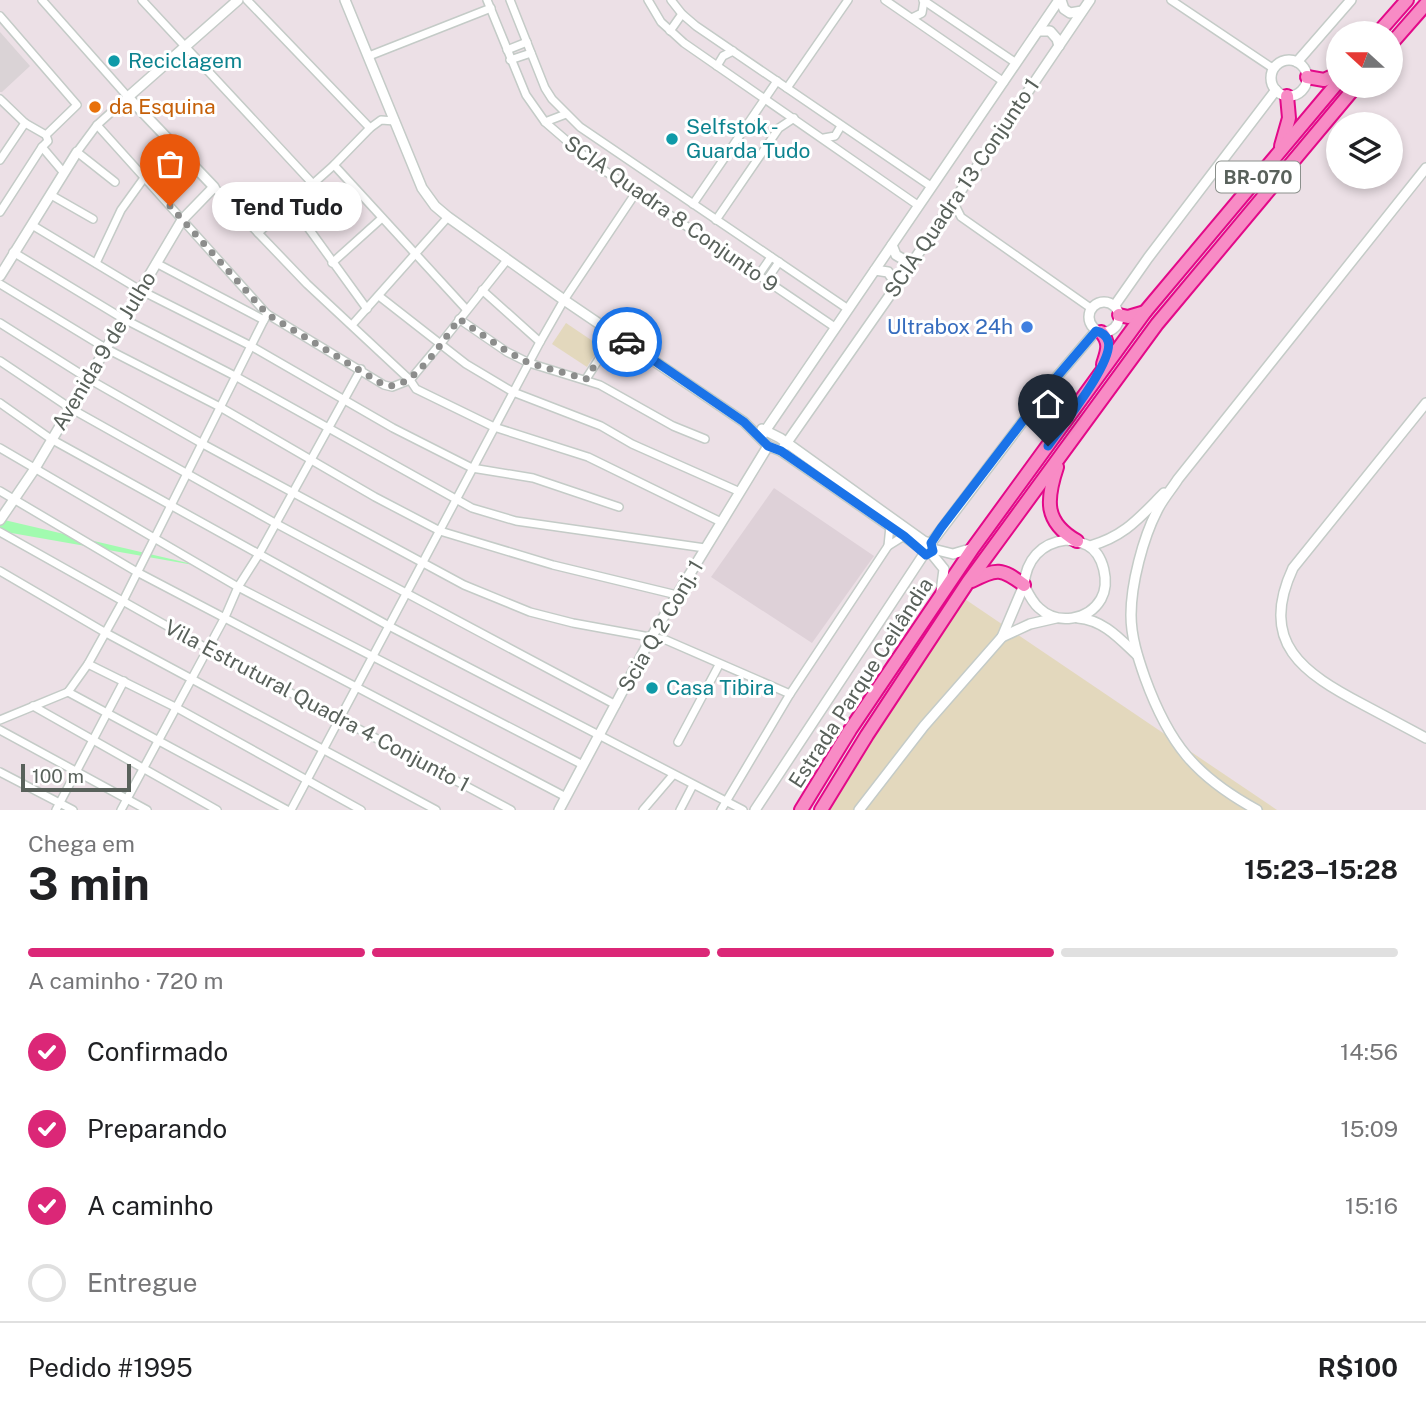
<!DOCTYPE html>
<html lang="pt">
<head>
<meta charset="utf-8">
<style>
  body { margin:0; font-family:"Public Sans",sans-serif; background:#f2f2f2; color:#202124; height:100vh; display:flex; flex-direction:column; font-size:26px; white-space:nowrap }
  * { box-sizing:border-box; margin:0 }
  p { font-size:23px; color:#757577 }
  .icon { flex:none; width:38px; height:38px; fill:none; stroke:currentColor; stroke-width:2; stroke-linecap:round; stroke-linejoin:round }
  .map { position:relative; height:810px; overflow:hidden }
  .sheet { display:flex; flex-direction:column; background:#fff; flex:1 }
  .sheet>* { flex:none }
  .needle { width:46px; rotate:291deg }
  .controls { position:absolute; left:1326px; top:21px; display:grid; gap:14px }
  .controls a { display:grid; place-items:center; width:77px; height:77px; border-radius:50%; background:#fff; box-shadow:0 4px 10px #0003; font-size:35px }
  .scale { position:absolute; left:21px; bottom:18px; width:110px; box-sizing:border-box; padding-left:7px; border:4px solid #59615b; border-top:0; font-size:19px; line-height:24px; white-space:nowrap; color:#59615b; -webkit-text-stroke:5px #fff; paint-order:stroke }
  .pin { position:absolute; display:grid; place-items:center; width:60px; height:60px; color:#fff; margin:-72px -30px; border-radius:50% 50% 50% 0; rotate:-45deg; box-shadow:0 0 7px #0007 }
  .pin .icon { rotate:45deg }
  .courier { position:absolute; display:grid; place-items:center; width:70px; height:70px; margin:-35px; border:5px solid #1a73e8; border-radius:50%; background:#fff; color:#222; box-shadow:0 2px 9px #0007 }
  .bubble { position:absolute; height:49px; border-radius:24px; background:#fff; box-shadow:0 4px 10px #0003; font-size:23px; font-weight:700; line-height:49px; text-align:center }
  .head em { font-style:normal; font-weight:700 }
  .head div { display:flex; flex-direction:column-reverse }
  .head { display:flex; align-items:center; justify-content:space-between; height:119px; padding:0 28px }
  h1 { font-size:46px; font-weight:700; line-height:52px }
  .bar { display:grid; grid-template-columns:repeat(4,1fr); gap:10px 7px; align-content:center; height:84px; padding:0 28px }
  .bar i { height:9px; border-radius:5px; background:#e0e0e0 }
  .bar .selected { background:#db2777 }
  .bar p { grid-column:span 4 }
  .line { display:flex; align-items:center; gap:18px; padding:0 28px; border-top:2px solid #e0e0e0 }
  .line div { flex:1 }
  ol { padding:0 28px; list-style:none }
  li { display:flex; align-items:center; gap:21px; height:77px }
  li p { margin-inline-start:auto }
  li .icon { padding:7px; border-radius:50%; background:#db2777; color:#fff; stroke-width:4 }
  li:last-child { color:#757577 }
  li i { width:38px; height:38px; border:4px solid #e0e0e0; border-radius:50% }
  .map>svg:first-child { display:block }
  .industrial { fill:#dad3d6 }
  .education { fill:#ded1d8 }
  .green { fill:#e3d8bd }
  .water { fill:#a1fbaf }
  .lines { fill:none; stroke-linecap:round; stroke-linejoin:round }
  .minor-casing { stroke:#c4cbc7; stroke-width:10 }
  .tertiary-casing { stroke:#c4cbc7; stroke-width:12 }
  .motorway-casing { stroke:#e30989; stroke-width:16 }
  .minor { stroke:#fff; stroke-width:7 }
  .tertiary { stroke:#fff; stroke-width:9 }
  .motorway { stroke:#f88bc5; stroke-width:12 }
  .done { stroke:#8c8d8c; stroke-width:7; stroke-dasharray:0 12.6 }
  .route { stroke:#1a73e8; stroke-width:9 }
  .culture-dot { fill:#0f9aa8; stroke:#fff; stroke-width:2.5 }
  .food-dot { fill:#e8710a; stroke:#fff; stroke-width:2.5 }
  .shop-dot { fill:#3f7fe0; stroke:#fff; stroke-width:2.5 }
  .labels { text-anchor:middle; stroke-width:6; stroke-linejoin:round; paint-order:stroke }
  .shield { fill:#fff; stroke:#8b908c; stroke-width:2 }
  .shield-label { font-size:19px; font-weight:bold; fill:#59615b }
  .culture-label { font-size:21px; fill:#0d838f; stroke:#fff; text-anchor:start }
  .food-label { font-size:21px; fill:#c56008; stroke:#fff; text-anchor:start }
  .street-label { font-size:21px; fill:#59615b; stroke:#fff }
  .shop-label { font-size:21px; fill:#366cbe; stroke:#fff; text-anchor:end }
</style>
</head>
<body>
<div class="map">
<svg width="1426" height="810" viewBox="0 0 1426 810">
  <rect width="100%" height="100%" fill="#ece0e6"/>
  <polygon class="industrial" points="0,32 30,66 2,92 0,92"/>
  <polygon class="education" points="774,488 874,556 812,643 711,577"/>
  <g class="green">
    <polygon points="566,323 600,346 587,367 552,344"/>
    <polygon points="953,591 1277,810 820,810"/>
  </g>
  <polygon class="water" points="0,519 205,567 0,531"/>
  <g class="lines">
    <defs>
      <g id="minor">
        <polyline points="42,0 128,97 97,125 77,152 115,182"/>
        <polyline points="142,0 313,184"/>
        <polyline points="247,0 370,128"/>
        <polyline points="487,0 526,95 545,122 589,160 836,328"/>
        <polyline points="510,0 545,88 552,99 580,127 848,309"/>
        <polyline points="648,0 661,22 684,43 919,206"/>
        <polyline points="671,0 682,14 696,26 932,187"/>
        <polyline points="885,0 1004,82"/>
        <polyline points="923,0 1016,63"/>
        <polyline points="1171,0 1274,69"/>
        <polyline points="0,16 77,105 46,135 48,141 42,147 64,173"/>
        <polyline points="912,18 922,13 924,1"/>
        <polyline points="670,31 682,14"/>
        <polyline points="507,50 527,42"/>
        <polyline points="369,56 491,8"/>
        <polyline points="510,60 531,53"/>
        <polyline points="717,66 723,56 733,51"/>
        <polyline points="787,88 848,0"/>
        <polyline points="0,99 25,123 46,135"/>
        <polyline points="545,122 566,114"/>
        <polyline points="97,125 267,314 384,385 392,387 410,380 441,343 507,260"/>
        <polyline points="824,138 835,136 841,126"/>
        <polyline points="0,160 25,123"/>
        <polyline points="334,165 466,309"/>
        <polyline points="214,187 307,284 410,380 416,389 494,427 588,457 721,522"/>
        <polyline points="51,195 93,219"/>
        <polyline points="953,201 961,217 1092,309"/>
        <polyline points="291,204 367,309"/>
        <polyline points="693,204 777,81"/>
        <polyline points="0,212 42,147"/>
        <polyline points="716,220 779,128 794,118"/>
        <polyline points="32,225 140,290 251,346 393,428 472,468 533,478 619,507"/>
        <polyline points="258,233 334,165 370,128 381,120 395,121"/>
        <polyline points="13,252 122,318 235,376 472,508 516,521 705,548"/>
        <polyline points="96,263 121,210 144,178"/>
        <polyline points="156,263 264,320"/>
        <polyline points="332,263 382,218"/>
        <polyline points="758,276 771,257"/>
        <polyline points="766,281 779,262"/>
        <polyline points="0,284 107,349 220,407 375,497 440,531 553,565 677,595"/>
        <polyline points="482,290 540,342"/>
        <polyline points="379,296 466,364 513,392 601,426 632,444 740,492"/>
        <polyline points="459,319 507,352 529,363 600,385 673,426 705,439"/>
        <polyline points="0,323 87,378 201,443 464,585 530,612 573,623 666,640 790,694"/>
        <polyline points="352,325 448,217"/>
        <polyline points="0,361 70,408 275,523 616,705"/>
        <polyline points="586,379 615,334"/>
        <polyline points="0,403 51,439 389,626 743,810"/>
        <polyline points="0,448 238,587 583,765"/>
        <polyline points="0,491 137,572 566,797"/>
        <polyline points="0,532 208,649 511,810"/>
        <polyline points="888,546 890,526"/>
        <polyline points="0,571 106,633 436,810"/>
        <polyline points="88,664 177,708 361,810"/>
        <polyline points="68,692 88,664 123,601 267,314"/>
        <polyline points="68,692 287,810"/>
        <polyline points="33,706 217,810"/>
        <polyline points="0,720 68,692"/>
        <polyline points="0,730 147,810"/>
        <polyline points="678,742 719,665"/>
        <polyline points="0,772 73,810"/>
        <polyline points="56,810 124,681"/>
        <polyline points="121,810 225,617 238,587 259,554 361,369"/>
        <polyline points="291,810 540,342 564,300 637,191"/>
        <polyline points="643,810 673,775"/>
        <polyline points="680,810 693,785"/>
        <polyline points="721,810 790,694 888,546 904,536"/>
      </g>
      <g id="tertiary">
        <polyline points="345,0 422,188 435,206 448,217 564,300 744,422 768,446 781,451 904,536 921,548 924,554 931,553 933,549 931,543 927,542 921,548"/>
        <polyline points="1061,0 1064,9 1070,13 1082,11"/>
        <polyline points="1038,31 1050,31 1057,39 1059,46"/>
        <circle cx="1289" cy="78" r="18"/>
        <polyline points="1297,62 1351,0"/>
        <polyline points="892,245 896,255 906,261 912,261"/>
        <polyline points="875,270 888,272 897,285"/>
        <polyline points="0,276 77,152"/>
        <circle cx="1104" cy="317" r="15"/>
        <polyline points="1115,305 1148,258 1276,90"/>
        <path d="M1426 403 1293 568C1258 643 1303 673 1364 705 1385 716 1405 727 1426 738"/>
        <polyline points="762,429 780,438 925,542"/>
        <polyline points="761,437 1059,0"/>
        <polyline points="781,451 897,285 1090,0"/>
        <polyline points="0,520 34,470 182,220 214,187 128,97 238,0"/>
        <path d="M1066 540C1073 541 1080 542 1087 545 1104 554 1110 583 1101 599 1088 621 1057 625 1039 608 1032 602 1028 593 1024 585 1026 560 1041 543 1066 540Z"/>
        <polyline points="931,543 1055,379 1096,331"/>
        <path d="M1090 546C1125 536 1139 518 1164 493"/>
        <polyline points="933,549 953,554 973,548"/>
        <polyline points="931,553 944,569 941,592"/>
        <path d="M1078 618C1103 620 1119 638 1137 655"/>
        <polyline points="1002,637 1024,585"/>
        <polyline points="559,810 652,636 768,446"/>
        <polyline points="755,810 924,554"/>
        <polyline points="859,810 924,726 1002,637 1030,624 1056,618"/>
        <path d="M1257 810C1195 776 1169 744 1145 678 1138 658 1131 637 1131 615 1131 584 1143 538 1157 511 1162 500 1171 490 1178 479L1426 168"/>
      </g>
      <g id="motorway">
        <polyline points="1378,33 1407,0"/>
        <polyline points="1391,44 1426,4"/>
        <polyline points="1307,77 1324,80 1339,73"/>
        <polyline points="1281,146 1289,118 1287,96"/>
        <polyline points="1119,315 1128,317 1145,312"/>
        <path d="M1101 332C1111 344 1107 351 1103 364"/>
        <path d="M1057 467C1046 500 1044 522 1077 541"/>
        <path d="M972 581C997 568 1001 568 1024 585"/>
        <polyline points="801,810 850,730 973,548 1145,312 1339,81"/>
        <polyline points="821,810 867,735 968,582 1157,324 1356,86"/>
      </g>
    </defs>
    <use href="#minor" class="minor-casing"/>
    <use href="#tertiary" class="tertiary-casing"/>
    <use href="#motorway" class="motorway-casing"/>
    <use href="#minor" class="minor"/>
    <use href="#tertiary" class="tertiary"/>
    <use href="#motorway" class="motorway"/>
  </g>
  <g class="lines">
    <path class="done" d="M170 206 267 314 384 385C412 393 444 339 459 319L508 352 529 363 586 379 615 334 627 342"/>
    <path class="route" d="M627 342 744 422 768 446 781 451 904 536 926 555 933 551 931 543 941 528 1055 379 1096 331C1101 332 1106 335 1108 341 1115 361 1060 428 1048 446"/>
  </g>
  <g class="culture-dot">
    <circle cx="114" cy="61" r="7"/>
    <circle cx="672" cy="139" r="7"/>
    <circle cx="652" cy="688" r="7"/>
  </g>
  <circle class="food-dot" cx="95" cy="107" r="7"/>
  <circle class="shop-dot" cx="1027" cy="327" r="7"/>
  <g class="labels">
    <rect class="shield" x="1216" y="161.5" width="84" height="31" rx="5"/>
    <g class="shield-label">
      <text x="1258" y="184">BR-070</text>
    </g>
    <g class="culture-label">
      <text x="128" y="68">Reciclagem</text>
      <text x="686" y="134">Selfstok -<tspan x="686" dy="24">Guarda Tudo</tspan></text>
      <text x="666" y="695">Casa Tibira</text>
    </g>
    <g class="food-label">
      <text x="109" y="114">da Esquina</text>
    </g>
    <g class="street-label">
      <text transform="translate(962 188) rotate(-56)" y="7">SCIA Quadra 13 Conjunto 1</text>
      <text transform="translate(671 214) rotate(35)" y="7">SCIA Quadra 8 Conjunto 9</text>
      <text transform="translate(104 351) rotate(-59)" y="7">Avenida 9 de Julho</text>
      <text transform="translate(661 626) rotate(-60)" y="7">Scia Q 2 Conj. 1</text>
      <text transform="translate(861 683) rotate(-57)" y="7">Estrada Parque Ceilândia</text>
      <text transform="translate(317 706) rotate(28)" y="7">Vila Estrutural Quadra 4 Conjunto 1</text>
    </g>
    <g class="shop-label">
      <text x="1013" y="334">Ultrabox 24h</text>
    </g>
  </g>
</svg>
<div class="controls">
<a><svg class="needle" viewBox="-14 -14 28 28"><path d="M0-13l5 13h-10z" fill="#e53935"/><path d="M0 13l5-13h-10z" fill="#757577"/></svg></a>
<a><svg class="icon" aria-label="layers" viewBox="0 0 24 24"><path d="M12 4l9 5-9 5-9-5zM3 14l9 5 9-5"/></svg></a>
</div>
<div class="scale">100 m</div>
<div class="pin" style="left:170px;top:206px;background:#ea580c"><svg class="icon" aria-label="bag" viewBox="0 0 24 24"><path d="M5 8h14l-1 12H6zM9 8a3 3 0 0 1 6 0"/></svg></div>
<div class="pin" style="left:1048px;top:446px;background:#1f2937"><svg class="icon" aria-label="home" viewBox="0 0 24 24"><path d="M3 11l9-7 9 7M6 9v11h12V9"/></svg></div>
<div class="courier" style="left:627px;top:342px"><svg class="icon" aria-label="car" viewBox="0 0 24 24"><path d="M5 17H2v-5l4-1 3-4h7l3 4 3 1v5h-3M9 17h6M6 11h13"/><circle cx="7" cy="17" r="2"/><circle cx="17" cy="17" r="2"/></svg></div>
<div class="bubble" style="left:212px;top:182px;width:150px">Tend Tudo</div>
</div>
<section class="sheet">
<div class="head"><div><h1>3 min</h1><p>Chega em</p></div><em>15:23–15:28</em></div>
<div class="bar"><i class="selected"></i><i class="selected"></i><i class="selected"></i><i></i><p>A caminho · 720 m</p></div>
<ol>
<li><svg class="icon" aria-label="check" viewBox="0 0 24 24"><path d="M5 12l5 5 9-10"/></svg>Confirmado<p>14:56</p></li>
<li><svg class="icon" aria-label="check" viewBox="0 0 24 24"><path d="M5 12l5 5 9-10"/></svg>Preparando<p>15:09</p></li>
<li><svg class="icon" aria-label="check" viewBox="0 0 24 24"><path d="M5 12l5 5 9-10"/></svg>A caminho<p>15:16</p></li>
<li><i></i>Entregue</li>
</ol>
<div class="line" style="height:91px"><div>Pedido #1995</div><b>R$100</b></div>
</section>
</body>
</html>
